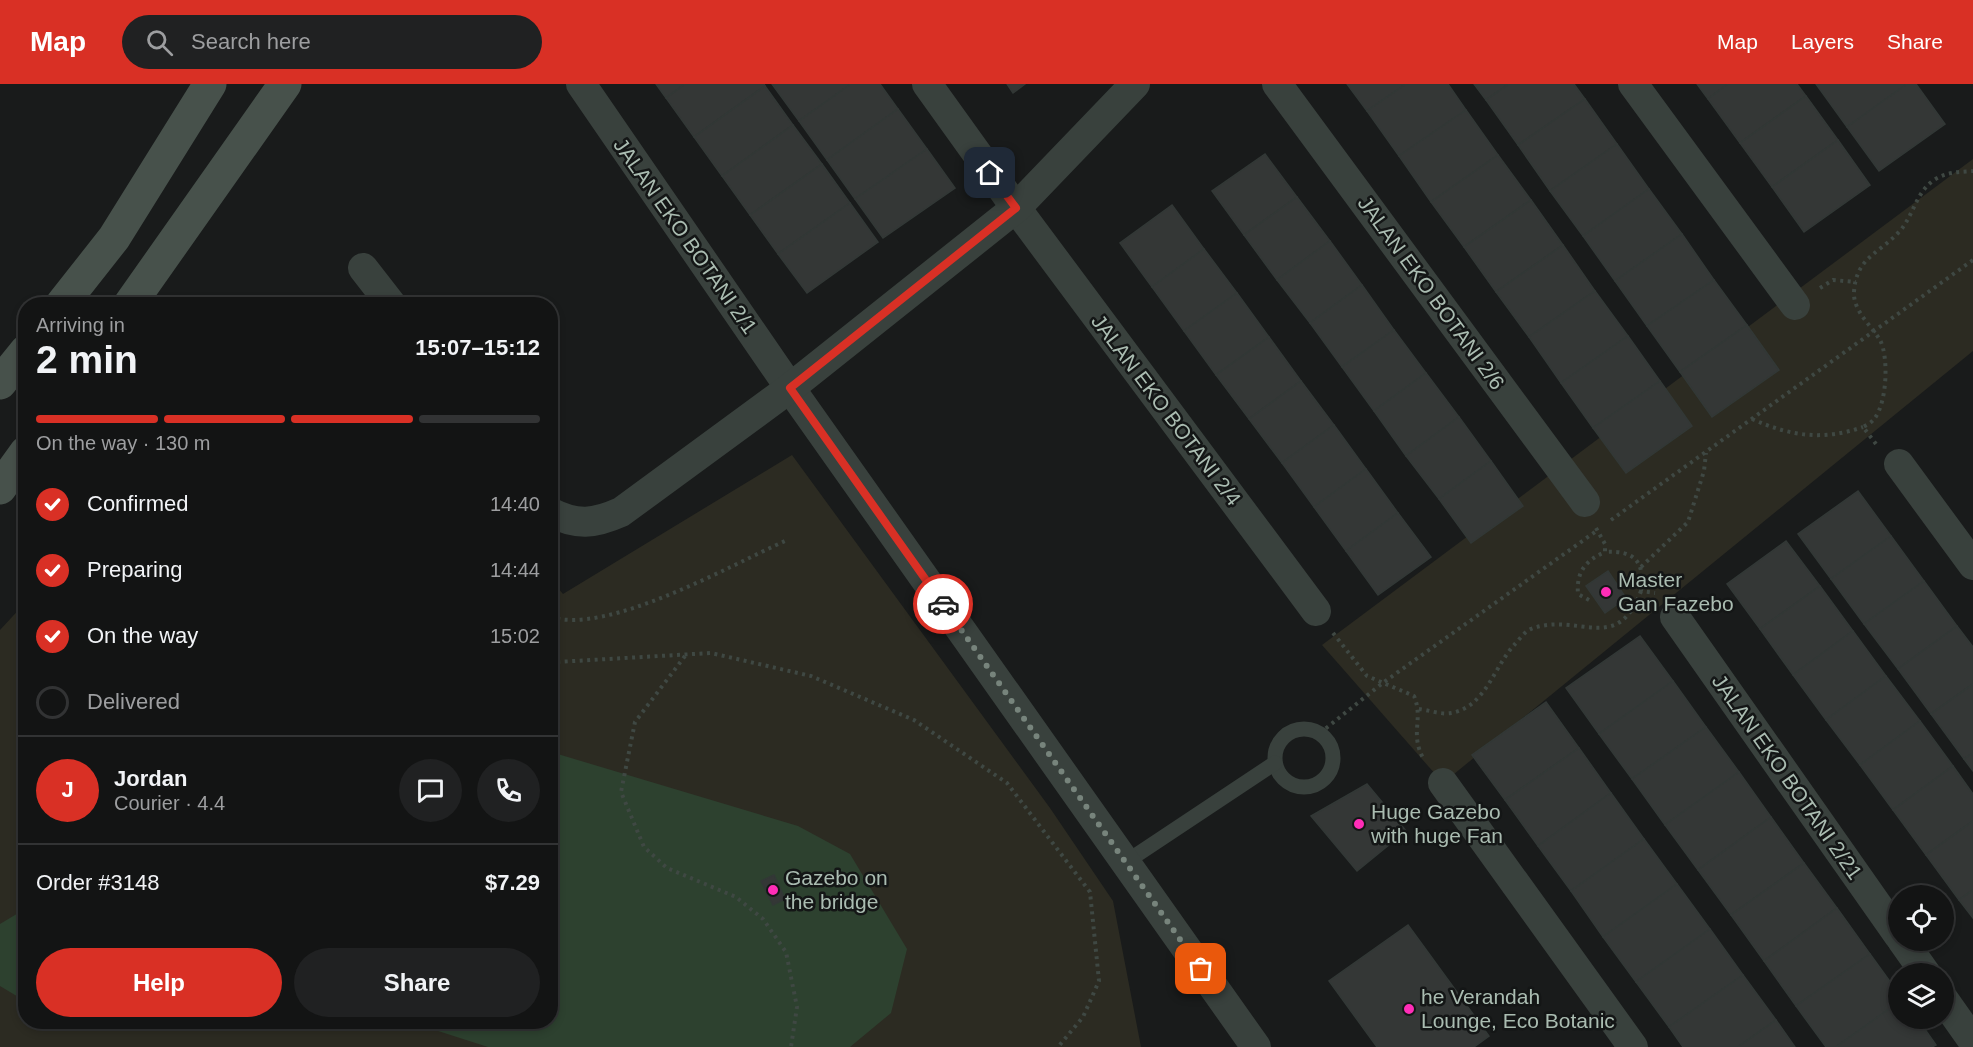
<!DOCTYPE html>
<html lang="en">
<head>
<meta charset="utf-8">
<style>
  body { margin:0; font-family:Arial,sans-serif; background:#202122; color:#f1f3f6; height:100vh; display:flex; flex-direction:column; font-size:22px; white-space:nowrap }
  * { box-sizing:border-box; margin:0 }
  p { font-size:20px; color:#9d9ea0 }
  .icon { flex:none; width:33px; height:33px; fill:none; stroke:currentColor; stroke-width:2; stroke-linecap:round; stroke-linejoin:round }
  .map { position:relative; flex:1; overflow:hidden }
  .panel { position:absolute; left:18px; top:213px; width:540px; height:732px; display:flex; flex-direction:column; background:#131414; border-radius:24px; box-shadow:0 3px 9px #0003,0 0 0 2px #323334 }
  .panel>* { flex:none }
  .controls { position:absolute; left:1888px; top:801px; display:grid; gap:12px }
  .controls a { display:grid; place-items:center; width:66px; height:66px; border-radius:50%; background:#131414; box-shadow:0 3px 9px #0003,0 0 0 2px #323334; font-size:30px }
  .pin { position:absolute; display:grid; place-items:center; width:51px; height:51px; color:#fff; margin:-26px; border-radius:12px; box-shadow:0 3px 9px #0006 }
  .courier { position:absolute; display:grid; place-items:center; width:60px; height:60px; margin:-30px; border:4px solid #d93025; border-radius:50%; background:#fff; color:#222; box-shadow:0 2px 8px #0007 }
  .overview em { font-style:normal; font-weight:700 }
  .overview div { display:flex; flex-direction:column-reverse }
  .overview { display:flex; align-items:center; justify-content:space-between; height:102px; padding:0 18px }
  h1 { font-size:39px; font-weight:700; line-height:45px }
  .bar { display:grid; grid-template-columns:repeat(4,1fr); gap:9px 6px; align-content:center; height:72px; padding:0 18px }
  .bar i { height:8px; border-radius:4px; background:#323334 }
  .bar .current { background:#d93025 }
  .bar p { grid-column:span 4 }
  .line { display:flex; align-items:center; gap:15px; padding:0 18px; border-top:2px solid #323334 }
  .line div { flex:1 }
  .round { display:grid; place-items:center; flex:none; width:63px; height:63px; border-radius:32px; background:#202122 }
  ol { padding:0 18px; list-style:none }
  li { display:flex; align-items:center; gap:18px; height:66px }
  li p { margin-inline-start:auto }
  li .icon { padding:6px; border-radius:50%; background:#d93025; color:#fff; stroke-width:4 }
  li:last-child { color:#9d9ea0 }
  li i { width:33px; height:33px; border:3px solid #323334; border-radius:50% }
  .primary-button { display:flex; gap:12px; margin-top:auto; padding:12px 18px }
  .primary-button a { flex:1; height:69px; border-radius:36px; background:#d93025; color:#fff; font-size:24px; font-weight:700; line-height:69px; text-align:center }
  .primary-button a+a { background:#202122; color:#f1f3f6 }
  header { display:flex; align-items:center; gap:36px; box-sizing:border-box; height:84px; padding:0 30px; background:#d93025; color:#fff }
  header strong { font-size:28px }
  nav { display:flex; gap:33px; margin-inline-start:auto; font-size:21px }
  .search { width:420px; height:54px; background:#202122; display:flex; align-items:center; gap:15px; box-sizing:border-box; padding:0 21px; border-radius:33px; color:#9d9ea0; font-size:22px }
  .map>svg:first-child { display:block }
  .green { fill:#2c2b22 }
  .water { fill:#2d412f }
  .building { fill:#343736; stroke:#323836; stroke-width:1.5 }
  .lines { fill:none; stroke-linecap:round; stroke-linejoin:round }
  .path { stroke:#3f4843; stroke-width:4; stroke-dasharray:3 4.5; stroke-linecap:butt }
  .lane { stroke:#39413d; stroke-width:15 }
  .street { stroke:#39413d; stroke-width:30 }
  .secondary { stroke:#47514b; stroke-width:33 }
  .done { stroke:#77847c; stroke-width:6; stroke-dasharray:0 10.8 }
  .route { stroke:#d93025; stroke-width:8 }
  .poi-dot { fill:#ff2db7; stroke:#141616; stroke-width:2 }
  .labels { text-anchor:middle; stroke-width:5; stroke-linejoin:round; paint-order:stroke }
  .street-label { font-size:21px; fill:#aabcb1; stroke:#141616 }
  .poi-label { font-size:21px; fill:#aabcb1; stroke:#141616; text-anchor:start }
</style>
</head>
<body>
<header>
<strong>Map</strong>
<div class="search"><svg class="icon" aria-label="search" viewBox="0 0 24 24"><circle cx="10" cy="10" r="6"/><path d="M15 15l6 6"/></svg>Search here</div>
<nav><a>Map</a><a>Layers</a><a>Share</a></nav>
</header>
<div class="map">
<svg width="1973" height="963" viewBox="0 0 1973 963">
  <rect width="100%" height="100%" fill="#191b1b"/>
  <g class="green">
    <polygon points="1973,75 1973,267 1443,699 1322,561"/>
    <polygon points="792,371 1050,724 1113,817 1141,963 0,963 0,546 25,519 26,938 550,938 551,496 563,510"/>
  </g>
  <g class="water">
    <polygon points="551,668 798,742 850,770 907,865 891,929 850,963 488,963 410,938 550,938"/>
    <polygon points="25,825 25,824 25,917 0,902 0,840"/>
    <polygon points="61,938 204,938 168,945 69,942"/>
  </g>
  <g class="building">
    <polygon points="656,0 685,0 666,14"/>
    <polygon points="685,0 764,0 765,2 694,53 666,14"/>
    <polygon points="772,0 851,0 799,37"/>
    <polygon points="851,0 880,0 898,25 827,76 799,37"/>
    <polygon points="1007,0 1025,0 1013,9"/>
    <polygon points="1347,0 1406,0 1367,27"/>
    <polygon points="1406,0 1448,0 1466,26 1399,72 1367,27"/>
    <polygon points="1474,0 1509,0 1486,16"/>
    <polygon points="1509,0 1574,0 1585,15 1518,61 1486,16"/>
    <polygon points="1697,0 1728,0 1708,15"/>
    <polygon points="1728,0 1797,0 1806,12 1740,59 1708,15"/>
    <polygon points="1816,0 1907,0 1847,43"/>
    <polygon points="1907,0 1916,0 1945,40 1879,87 1847,43"/>
    <polygon points="765,2 793,41 722,92 694,53"/>
    <polygon points="1806,12 1838,56 1772,103 1740,59"/>
    <polygon points="1585,15 1617,60 1550,107 1518,61"/>
    <polygon points="898,25 927,65 855,115 827,76"/>
    <polygon points="1466,26 1498,71 1431,118 1399,72"/>
    <polygon points="793,41 822,80 750,131 722,92"/>
    <polygon points="1838,56 1870,101 1804,148 1772,103"/>
    <polygon points="1617,60 1649,105 1583,152 1550,107"/>
    <polygon points="927,65 955,104 883,154 855,115"/>
    <polygon points="1265,70 1297,113 1244,151 1212,107"/>
    <polygon points="1498,71 1531,116 1464,163 1431,118"/>
    <polygon points="822,80 850,119 778,170 750,131"/>
    <polygon points="1649,105 1682,150 1615,197 1583,152"/>
    <polygon points="1297,113 1330,157 1277,196 1244,151"/>
    <polygon points="1531,116 1563,161 1496,208 1464,163"/>
    <polygon points="850,119 878,158 807,209 778,170"/>
    <polygon points="1172,121 1204,165 1152,203 1120,159"/>
    <polygon points="1682,150 1714,196 1647,242 1615,197"/>
    <polygon points="1330,157 1362,201 1310,239 1277,196"/>
    <polygon points="1563,161 1595,207 1529,253 1496,208"/>
    <polygon points="1204,165 1237,209 1184,247 1152,203"/>
    <polygon points="1714,196 1747,241 1680,288 1647,242"/>
    <polygon points="1362,201 1394,246 1342,283 1310,239"/>
    <polygon points="1595,207 1628,252 1561,299 1529,253"/>
    <polygon points="1237,209 1269,253 1216,291 1184,247"/>
    <polygon points="1747,241 1779,286 1712,333 1680,288"/>
    <polygon points="1394,246 1426,289 1374,327 1342,283"/>
    <polygon points="1628,252 1660,297 1593,344 1561,299"/>
    <polygon points="1269,253 1301,297 1249,335 1216,291"/>
    <polygon points="1426,289 1459,333 1406,372 1374,327"/>
    <polygon points="1301,297 1334,341 1282,379 1249,335"/>
    <polygon points="1660,297 1692,342 1626,389 1593,344"/>
    <polygon points="1459,333 1491,377 1439,415 1406,372"/>
    <polygon points="1334,341 1366,385 1314,423 1282,379"/>
    <polygon points="1491,377 1523,422 1471,459 1439,415"/>
    <polygon points="1366,385 1398,429 1346,467 1314,423"/>
    <polygon points="1858,407 1891,452 1831,495 1798,450"/>
    <polygon points="1398,429 1431,473 1378,511 1346,467"/>
    <polygon points="1891,452 1924,497 1864,540 1831,495"/>
    <polygon points="1786,457 1820,502 1760,545 1727,500"/>
    <polygon points="1608,487 1626,514 1605,529 1586,502"/>
    <polygon points="1924,497 1957,542 1898,585 1864,540"/>
    <polygon points="1820,502 1853,547 1793,591 1760,545"/>
    <polygon points="1957,542 1973,563 1973,600 1931,630 1898,585"/>
    <polygon points="1853,547 1886,592 1826,636 1793,591"/>
    <polygon points="1640,552 1673,597 1599,650 1566,604"/>
    <polygon points="1886,592 1920,637 1860,681 1826,636"/>
    <polygon points="1673,597 1706,643 1632,695 1599,650"/>
    <polygon points="1973,600 1973,669 1964,675 1931,630"/>
    <polygon points="1546,618 1579,664 1505,716 1472,671"/>
    <polygon points="1920,637 1953,682 1893,726 1860,681"/>
    <polygon points="1706,643 1739,688 1665,741 1632,695"/>
    <polygon points="1579,664 1611,709 1538,762 1505,716"/>
    <polygon points="1973,669 1973,687 1964,675"/>
    <polygon points="1953,682 1973,710 1973,737 1926,771 1893,726"/>
    <polygon points="1739,688 1771,733 1698,786 1665,741"/>
    <polygon points="1367,700 1406,747 1357,787 1311,732"/>
    <polygon points="1611,709 1644,755 1571,807 1538,762"/>
    <polygon points="1771,733 1804,779 1731,831 1698,786"/>
    <polygon points="1973,737 1973,806 1959,816 1926,771"/>
    <polygon points="1644,755 1677,800 1603,853 1571,807"/>
    <polygon points="1804,779 1837,824 1764,877 1731,831"/>
    <polygon points="774,791 785,815 773,821 761,797"/>
    <polygon points="1677,800 1710,845 1636,898 1603,853"/>
    <polygon points="1973,806 1973,834 1959,816"/>
    <polygon points="1837,824 1870,870 1796,922 1764,877"/>
    <polygon points="1408,841 1489,952 1474,963 1377,963 1329,897"/>
    <polygon points="1710,845 1743,891 1669,943 1636,898"/>
    <polygon points="1870,870 1899,910 1899,918 1836,963 1826,963 1796,922"/>
    <polygon points="1743,891 1776,936 1738,963 1683,963 1669,943"/>
    <polygon points="1899,918 1899,934 1917,934 1936,961 1932,963 1836,963"/>
    <polygon points="1776,936 1795,963 1738,963"/>
  </g>
  <g class="lines">
    <g class="path">
      <polyline points="1820,204 1833,196 1856,198"/>
      <path d="M1752 335C1790 352 1823 357 1863 343"/>
      <path d="M1876 360 1863 343C1867 341 1872 338 1874 335 1887 320 1889 273 1880 256 1871 241 1853 227 1854 208 1856 174 1878 170 1898 149 1913 134 1915 109 1934 96 1946 88 1959 88 1973 87"/>
      <polyline points="1611,436 1973,176"/>
      <path d="M1596 444 1605 460V468C1635 466 1645 478 1641 507L1655 509"/>
      <polyline points="1641,483 1688,438 1704,387 1706,369"/>
      <path d="M1589 516 1578 510C1576 488 1586 476 1605 468"/>
      <path d="M550 533C608 551 729 482 785 457"/>
      <path d="M1333 549 1367 592 1414 612C1424 636 1409 649 1424 676"/>
      <polyline points="685,572 635,638 621,708 644,763 667,784 736,813 763,835 786,868 797,923 791,963"/>
      <polyline points="550,576 557,578 711,569 811,592 914,636 1007,699 1090,808 1099,897 1083,933 1058,963"/>
      <path d="M1419 625C1428 626 1442 631 1451 629 1486 623 1494 582 1515 560 1519 556 1525 547 1531 545 1577 527 1617 572 1641 507"/>
      <polyline points="1320,649 1384,598 1595,448"/>
    </g>
    <g class="lane">
      <circle cx="1304" cy="674" r="29"/>
      <polyline points="1126,778 1275,679"/>
    </g>
    <g class="street">
      <polyline points="581,0 790,304 1256,963"/>
      <polyline points="927,0 1016,124 1316,527"/>
      <polyline points="1277,0 1585,418"/>
      <polyline points="1633,0 1795,221"/>
      <polyline points="363,184 391,220"/>
      <polyline points="1899,380 1973,481"/>
      <path d="M550 428C577 442 594 440 621 428L790 304 1016 124 1135 0"/>
      <polyline points="1675,533 1899,852"/>
      <polyline points="1443,699 1633,963"/>
      <polyline points="1902,856 1926,890"/>
      <polyline points="1944,916 1973,957"/>
    </g>
    <g class="secondary">
      <polyline points="62,220 114,154 210,0"/>
      <polyline points="130,220 285,0"/>
      <polyline points="0,299 26,267"/>
      <polyline points="0,404 26,368"/>
    </g>
  </g>
  <g class="lines">
    <polyline class="done" points="943,520 1201,885"/>
    <polyline class="route" points="943,520 790,304 1016,124 990,89"/>
  </g>
  <g class="poi-dot">
    <circle cx="1606" cy="508" r="6"/>
    <circle cx="1359" cy="740" r="6"/>
    <circle cx="773" cy="806" r="6"/>
    <circle cx="1409" cy="925" r="6"/>
  </g>
  <g class="labels">
    <g class="street-label">
      <text transform="translate(685 152) rotate(55)" y="7">JALAN EKO BOTANI 2/1</text>
      <text transform="translate(1431 209) rotate(54)" y="7">JALAN EKO BOTANI 2/6</text>
      <text transform="translate(1166 326) rotate(53)" y="7">JALAN EKO BOTANI 2/4</text>
      <text transform="translate(1787 693) rotate(55)" y="7">JALAN EKO BOTANI 2/21</text>
    </g>
    <g class="poi-label">
      <text x="1618" y="503">Master<tspan x="1618" dy="24">Gan Fazebo</tspan></text>
      <text x="1371" y="735">Huge Gazebo<tspan x="1371" dy="24">with huge Fan</tspan></text>
      <text x="785" y="801">Gazebo on<tspan x="785" dy="24">the bridge</tspan></text>
      <text x="1421" y="920">he Verandah<tspan x="1421" dy="24">Lounge, Eco Botanic</tspan></text>
    </g>
  </g>
</svg>
<div class="controls">
<a><svg class="icon" aria-label="locate" viewBox="0 0 24 24"><circle cx="12" cy="12" r="6"/><path d="M12 2v4M12 18v4M2 12h4M18 12h4"/></svg></a>
<a><svg class="icon" aria-label="layers" viewBox="0 0 24 24"><path d="M12 4l9 5-9 5-9-5zM3 14l9 5 9-5"/></svg></a>
</div>
<div class="pin" style="left:1201px;top:885px;background:#ea580c"><svg class="icon" aria-label="bag" viewBox="0 0 24 24"><path d="M5 8h14l-1 12H6zM9 8a3 3 0 0 1 6 0"/></svg></div>
<div class="pin" style="left:990px;top:89px;background:#1f2937"><svg class="icon" aria-label="home" viewBox="0 0 24 24"><path d="M3 11l9-7 9 7M6 9v11h12V9"/></svg></div>
<div class="courier" style="left:943px;top:520px"><svg class="icon" aria-label="car" viewBox="0 0 24 24"><path d="M5 17H2v-5l4-1 3-4h7l3 4 3 1v5h-3M9 17h6M6 11h13"/><circle cx="7" cy="17" r="2"/><circle cx="17" cy="17" r="2"/></svg></div>
<section class="panel">
<div class="overview"><div><h1>2 min</h1><p>Arriving in</p></div><em>15:07–15:12</em></div>
<div class="bar"><i class="current"></i><i class="current"></i><i class="current"></i><i></i><p>On the way · 130 m</p></div>
<ol>
<li><svg class="icon" aria-label="check" viewBox="0 0 24 24"><path d="M5 12l5 5 9-10"/></svg>Confirmed<p>14:40</p></li>
<li><svg class="icon" aria-label="check" viewBox="0 0 24 24"><path d="M5 12l5 5 9-10"/></svg>Preparing<p>14:44</p></li>
<li><svg class="icon" aria-label="check" viewBox="0 0 24 24"><path d="M5 12l5 5 9-10"/></svg>On the way<p>15:02</p></li>
<li><i></i>Delivered</li>
</ol>
<div class="line" style="height:108px"><b class="round" style="background:#d93025;color:#fff">J</b><div><b>Jordan</b><p>Courier · 4.4</p></div><a class="round"><svg class="icon" aria-label="chat" viewBox="0 0 24 24"><path d="M4 5h16v11H9l-5 4z"/></svg></a><a class="round"><svg class="icon" aria-label="phone" viewBox="0 0 24 24"><path d="M5 4h4l2 5-3 2q2 4 5 5l2-3 5 2v4C11 20 4 13 5 4z"/></svg></a></div>
<div class="line" style="height:78px"><div>Order #3148</div><b>$7.29</b></div>
<div class="primary-button"><a>Help</a><a>Share</a></div>
</section>
</div>
</body>
</html>
